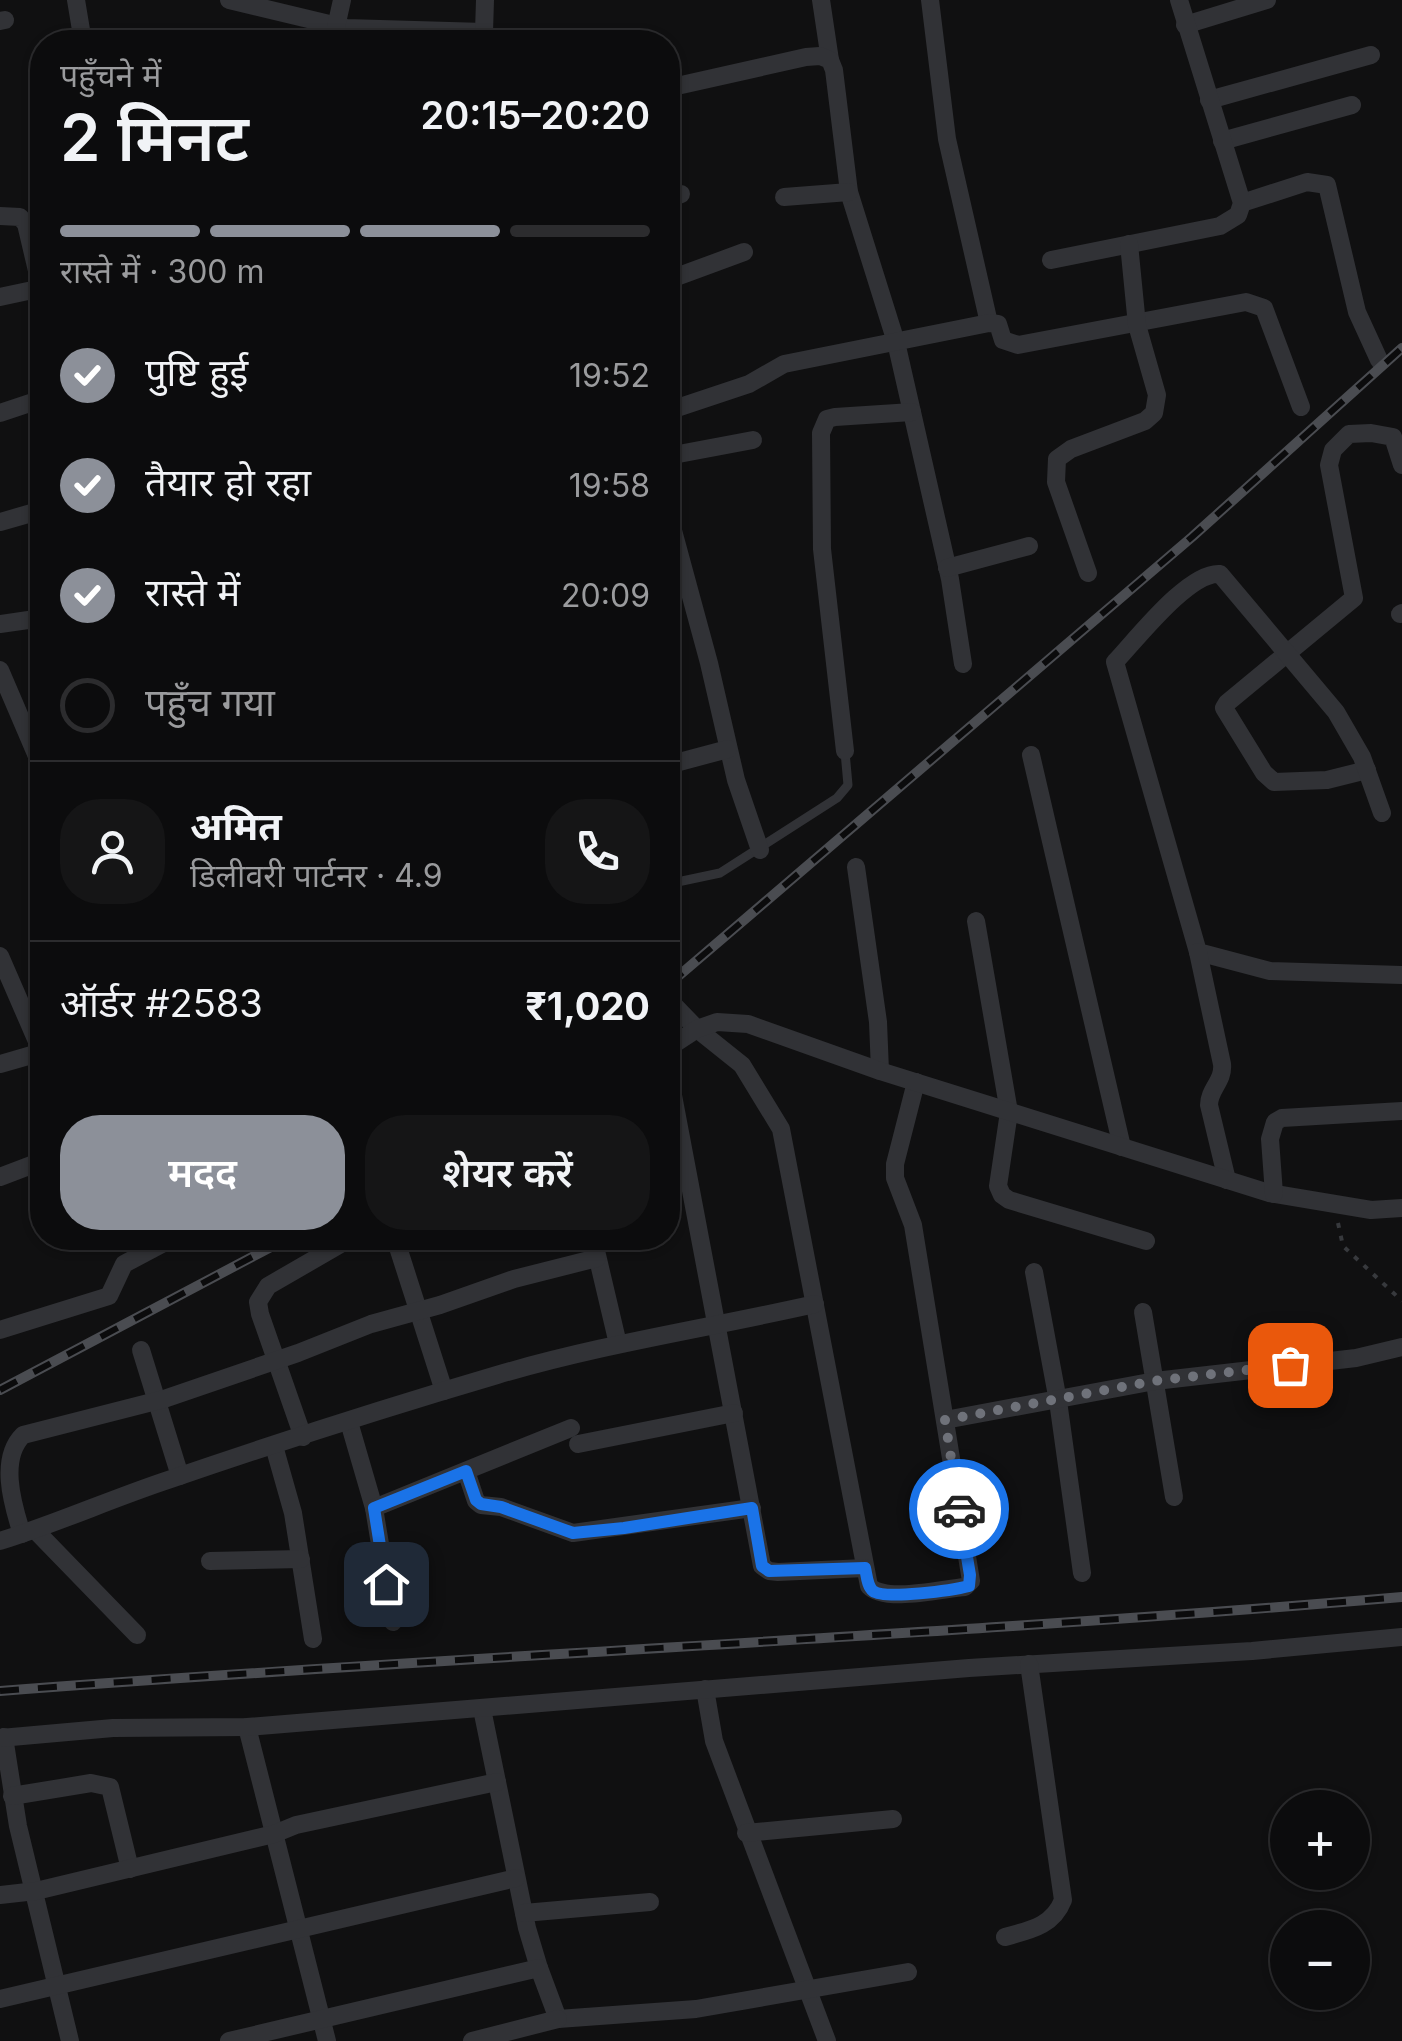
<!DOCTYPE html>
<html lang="hi">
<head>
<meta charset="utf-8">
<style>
  body { margin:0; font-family:Inter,"Noto Sans Devanagari",sans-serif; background:#151516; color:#f1f3f6; height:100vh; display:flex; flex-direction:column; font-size:38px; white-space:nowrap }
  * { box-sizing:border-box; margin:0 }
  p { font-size:32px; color:#9a9b9d }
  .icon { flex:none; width:55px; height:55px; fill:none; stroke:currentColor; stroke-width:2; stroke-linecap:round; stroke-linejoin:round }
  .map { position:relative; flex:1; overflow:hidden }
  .side { position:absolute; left:30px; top:30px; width:650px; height:1220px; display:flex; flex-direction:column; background:#0c0c0d; border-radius:40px; box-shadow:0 2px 8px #0004,0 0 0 2px #2c2c2e }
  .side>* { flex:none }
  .buttons { position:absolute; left:1270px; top:1790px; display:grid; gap:20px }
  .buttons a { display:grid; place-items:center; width:100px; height:100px; border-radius:50%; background:#0c0c0d; box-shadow:0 2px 8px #0004,0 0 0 2px #2c2c2e; font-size:50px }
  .pin { position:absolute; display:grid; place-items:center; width:85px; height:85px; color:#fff; margin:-42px; border-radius:20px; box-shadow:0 5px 15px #0006 }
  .courier { position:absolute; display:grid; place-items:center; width:100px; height:100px; margin:-50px; border:8px solid #1a73e8; border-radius:50%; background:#fff; color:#222; box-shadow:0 2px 12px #0007 }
  .head em { font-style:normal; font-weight:600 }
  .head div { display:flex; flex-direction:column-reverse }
  .head { display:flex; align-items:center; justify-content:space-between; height:170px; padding:0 30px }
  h1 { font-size:65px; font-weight:600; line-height:75px }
  .bar { display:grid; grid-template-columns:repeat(4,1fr); gap:15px 10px; align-content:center; height:120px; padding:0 30px }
  .bar i { height:12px; border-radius:8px; background:#2c2c2e }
  .bar .selected { background:#8c9099 }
  .bar p { grid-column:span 4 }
  .line { display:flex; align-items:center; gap:25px; padding:0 30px; border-top:2px solid #2c2c2e }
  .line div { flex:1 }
  .round { display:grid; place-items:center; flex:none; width:105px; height:105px; border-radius:40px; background:#151516 }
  ol { padding:0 30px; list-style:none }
  li { display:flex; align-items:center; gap:30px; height:110px }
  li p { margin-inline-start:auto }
  li .icon { padding:10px; border-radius:50%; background:#8c9099; color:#fff; stroke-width:4 }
  li:last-child { color:#9a9b9d }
  li i { width:55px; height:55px; border:5px solid #2c2c2e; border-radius:50% }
  .action { display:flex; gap:20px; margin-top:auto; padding:20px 30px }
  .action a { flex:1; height:115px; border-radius:40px; background:#8c9099; color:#fff; font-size:40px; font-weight:600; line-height:115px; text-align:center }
  .action a+a { background:#151516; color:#f1f3f6 }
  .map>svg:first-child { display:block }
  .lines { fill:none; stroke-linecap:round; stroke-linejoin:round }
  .path { stroke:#37393d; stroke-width:4; stroke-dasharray:5 8; stroke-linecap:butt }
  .lane { stroke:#313236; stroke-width:9 }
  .street { stroke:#313236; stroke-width:18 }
  .rail-casing { stroke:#4a4c51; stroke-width:10 }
  .rail { stroke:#0b0b0c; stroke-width:6; stroke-dasharray:19; stroke-linecap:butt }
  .done { stroke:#6f727a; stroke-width:10; stroke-dasharray:0 18 }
  .route { stroke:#1a73e8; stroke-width:12 }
</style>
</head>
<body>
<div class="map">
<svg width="1402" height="2041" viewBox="0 0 1402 2041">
  <rect width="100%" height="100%" fill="#101011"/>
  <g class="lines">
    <polyline class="path" points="1338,1223 1343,1246 1402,1301"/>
    <polyline class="lane" points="668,884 720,873 837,798 848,785 845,752"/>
    <g class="street">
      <polyline points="76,0 83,42"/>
      <polyline points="229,0 346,28 484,32 487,42"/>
      <polyline points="821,0 830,60"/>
      <polyline points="930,0 947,139 989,323"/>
      <polyline points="0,21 5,20"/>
      <polyline points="1185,25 1267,0"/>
      <polyline points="336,27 342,0"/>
      <polyline points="484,32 485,0"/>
      <polyline points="668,88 806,57 820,56 830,60 834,70 849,192 896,342 950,579 963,664"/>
      <polyline points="1209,100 1371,55"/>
      <polyline points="1222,141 1352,105"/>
      <polyline points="784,197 849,192"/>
      <polyline points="668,199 681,194"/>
      <polyline points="1242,203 1307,182 1327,185 1357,312 1379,360"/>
      <polyline points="0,216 20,217 26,224 42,292"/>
      <polyline points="1051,260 1220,226 1238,215 1242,203 1179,0"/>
      <polyline points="668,280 744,252"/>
      <polyline points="0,297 42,288"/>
      <polyline points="668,411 749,384 784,364 989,323 998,324 1003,340 1018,345 1246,302 1264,308 1301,407"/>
      <polyline points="0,413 42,399"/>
      <polyline points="668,456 753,440"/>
      <polyline points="668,512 709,663 736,780 760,850"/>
      <polyline points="0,522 42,510"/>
      <polyline points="947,568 1029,546"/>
      <polyline points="1088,573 1056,482 1057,459 1071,449 1145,421 1154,413 1157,395 1137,325 1129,244"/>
      <polyline points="1400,614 1402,613"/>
      <polyline points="0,624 42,618"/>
      <polyline points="0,670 42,768"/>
      <polyline points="845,751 822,549 821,433 827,419 835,417 912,412"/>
      <polyline points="1031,755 1122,1147"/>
      <polyline points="668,765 728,749"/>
      <polyline points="1367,770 1327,780 1274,782 1264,773 1224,708 1227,703 1354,598 1329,465 1333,450 1349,434 1371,433 1393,437 1402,465"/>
      <path d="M1382 813 1362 757 1336 712 1220 574C1189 571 1136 640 1115 662L1198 952 1270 971 1402 975"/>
      <polyline points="856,867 878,1022 880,1071"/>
      <polyline points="976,921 1009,1112 998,1186 1002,1195 1009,1200 1146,1241"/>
      <path d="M1198 952 1222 1064C1224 1081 1209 1089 1209 1105L1227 1180"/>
      <polyline points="0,956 42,1053"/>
      <path d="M668 999 697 1029 742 1065 781 1129 869 1586C885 1603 941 1589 965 1587L971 1581 913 1225 895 1178V1164L916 1082"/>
      <polyline points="668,1048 697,1029 717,1022 748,1024 880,1071 1269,1193 1371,1210 1402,1208"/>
      <polyline points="0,1064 42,1052"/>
      <polyline points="668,1069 762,1566 769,1571 778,1572 865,1568"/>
      <polyline points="0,1177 42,1161"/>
      <polyline points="1274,1194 1270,1139 1275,1122 1282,1118 1402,1111"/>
      <polyline points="395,1238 444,1391"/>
      <polyline points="593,1238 618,1344"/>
      <polyline points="1034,1272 1058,1401 1082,1573"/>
      <polyline points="1143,1312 1174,1497"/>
      <polyline points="0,1330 109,1296 124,1264 173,1238"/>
      <polyline points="141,1350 180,1476"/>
      <polyline points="945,1420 1155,1381 1356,1358 1402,1347"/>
      <polyline points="349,1422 374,1508 393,1622"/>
      <polyline points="303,1437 260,1314 258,1302 268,1286 351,1238"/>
      <polyline points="578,1444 734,1413"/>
      <polyline points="274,1446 293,1513 313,1639"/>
      <polyline points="466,1471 476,1501 481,1505 501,1507 573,1533 752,1508"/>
      <polyline points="374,1508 571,1428"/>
      <polyline points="35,1530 137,1635"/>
      <path d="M22 1534C11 1500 0 1458 23 1435L164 1399 298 1353 371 1324 440 1305 514 1279 597 1258"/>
      <path d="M0 1541C58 1523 113 1498 171 1479 279 1442 388 1407 497 1375 601 1344 709 1328 815 1304"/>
      <polyline points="210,1561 301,1559"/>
      <polyline points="705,1689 714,1741 827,2041"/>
      <polyline points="482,1709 527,1928 539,1968"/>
      <polyline points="247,1727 327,2041"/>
      <polyline points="4,1737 18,1826 70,2041"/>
      <polyline points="0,1738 113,1728 247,1727 969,1668 1252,1651 1402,1637"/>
      <polyline points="12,1796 91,1783 110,1787 130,1869"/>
      <polyline points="746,1833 893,1819"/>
      <polyline points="0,1895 36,1891 274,1834 296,1825 497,1782"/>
      <polyline points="524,1913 650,1902"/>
      <path d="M1005 1937C1030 1930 1053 1926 1063 1900L1029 1664"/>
      <polyline points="0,1999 516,1878"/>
      <polyline points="229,2041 539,1968 558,2019 696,2009 908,1972"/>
      <polyline points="472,2041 558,2019"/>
    </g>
    <defs>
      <g id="rail">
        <polyline points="668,985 1192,537 1402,348"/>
        <polyline points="0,1390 288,1238"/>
        <path d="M0 1691C467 1655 935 1637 1402 1597"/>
      </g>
    </defs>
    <use href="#rail" class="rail-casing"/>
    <use href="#rail" class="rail"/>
  </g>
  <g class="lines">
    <polyline class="done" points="959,1509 945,1420 1154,1381 1290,1365"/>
    <path class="route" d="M386 1584 374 1508 466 1471 476 1500 481 1504 501 1507 573 1533 624 1528 752 1508 762 1566 769 1571 865 1568C867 1576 867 1586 873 1591 885 1600 954 1590 969 1586L970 1575 959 1509"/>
  </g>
</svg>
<div class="buttons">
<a>+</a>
<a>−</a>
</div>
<div class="pin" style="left:1290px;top:1365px;background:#ea580c"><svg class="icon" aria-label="bag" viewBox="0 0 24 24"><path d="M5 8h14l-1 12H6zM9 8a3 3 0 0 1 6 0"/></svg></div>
<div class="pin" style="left:386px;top:1584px;background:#1f2937"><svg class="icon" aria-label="home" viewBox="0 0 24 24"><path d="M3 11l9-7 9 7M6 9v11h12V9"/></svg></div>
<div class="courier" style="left:959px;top:1509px"><svg class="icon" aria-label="car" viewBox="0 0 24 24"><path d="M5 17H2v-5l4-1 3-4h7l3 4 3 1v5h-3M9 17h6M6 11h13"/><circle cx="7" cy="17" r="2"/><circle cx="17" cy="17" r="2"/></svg></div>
<section class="side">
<div class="head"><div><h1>2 मिनट</h1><p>पहुँचने में</p></div><em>20:15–20:20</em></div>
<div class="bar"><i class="selected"></i><i class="selected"></i><i class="selected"></i><i></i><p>रास्ते में · 300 m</p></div>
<ol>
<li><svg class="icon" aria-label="check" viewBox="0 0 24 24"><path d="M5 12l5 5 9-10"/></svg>पुष्टि हुई<p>19:52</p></li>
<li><svg class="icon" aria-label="check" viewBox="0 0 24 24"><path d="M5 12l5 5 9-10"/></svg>तैयार हो रहा<p>19:58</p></li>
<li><svg class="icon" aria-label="check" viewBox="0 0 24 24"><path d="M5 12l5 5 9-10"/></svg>रास्ते में<p>20:09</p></li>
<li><i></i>पहुँच गया</li>
</ol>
<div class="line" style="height:180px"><a class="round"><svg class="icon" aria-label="person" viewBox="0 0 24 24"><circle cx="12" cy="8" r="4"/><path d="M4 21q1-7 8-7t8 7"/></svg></a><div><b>अमित</b><p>डिलीवरी पार्टनर · 4.9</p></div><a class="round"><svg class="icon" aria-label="phone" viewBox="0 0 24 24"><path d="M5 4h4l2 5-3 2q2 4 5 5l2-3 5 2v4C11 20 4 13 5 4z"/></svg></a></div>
<div class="line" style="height:130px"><div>ऑर्डर #2583</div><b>₹1,020</b></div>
<div class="action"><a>मदद</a><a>शेयर करें</a></div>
</section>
</div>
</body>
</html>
